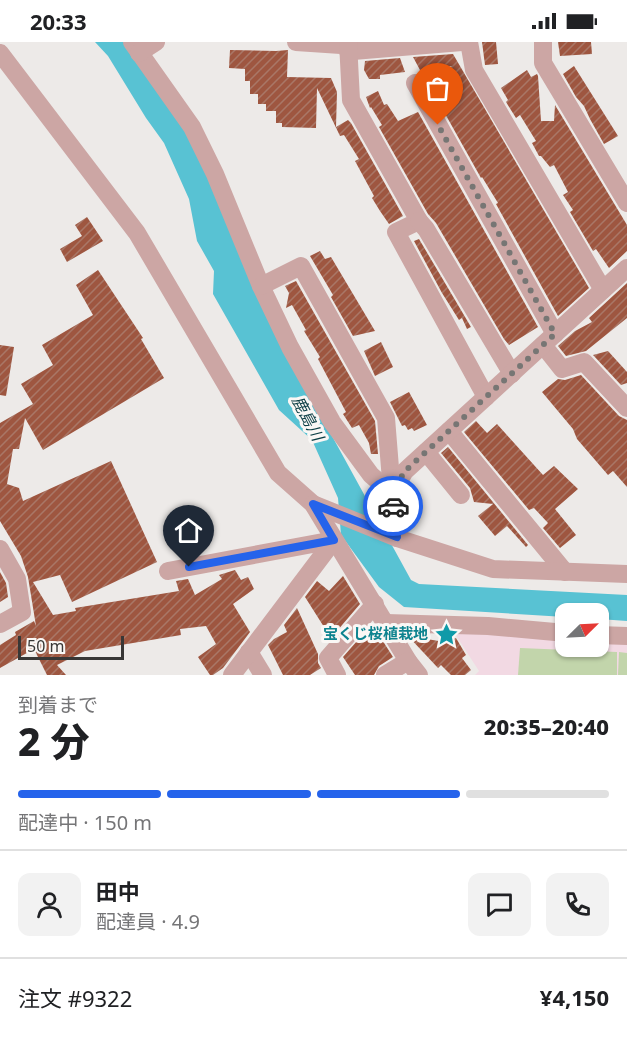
<!DOCTYPE html>
<html lang="ja">
<head>
<meta charset="utf-8">
<style>
  body { margin:0; font-family:"Noto Sans","Noto Sans JP",sans-serif; background:#f2f2f2; color:#202124; height:100vh; display:flex; flex-direction:column; font-size:22px; white-space:nowrap }
  * { box-sizing:border-box; margin:0 }
  p { font-size:20px; color:#757577 }
  .icon { flex:none; width:33px; height:33px; fill:none; stroke:currentColor; stroke-width:2; stroke-linecap:round; stroke-linejoin:round }
  .map { position:relative; height:633px; overflow:hidden }
  .details { display:flex; flex-direction:column; background:#fff; flex:1 }
  .details>* { flex:none }
  .needle { width:39px; rotate:66deg }
  .fabs { position:absolute; left:555px; top:561px; display:grid; gap:12px }
  .fabs a { display:grid; place-items:center; width:54px; height:54px; border-radius:12px; background:#fff; box-shadow:0 2px 4px #0004; font-size:30px }
  .scale { position:absolute; left:18px; bottom:15px; width:106px; box-sizing:border-box; padding-left:6px; border:3px solid #383736; border-top:0; font-size:16px; line-height:21px; white-space:nowrap; color:#383736; -webkit-text-stroke:4px #faf7f5; paint-order:stroke }
  .pin { position:absolute; display:grid; place-items:center; width:51px; height:51px; color:#fff; margin:-62px -26px; border-radius:50% 50% 50% 0; rotate:-45deg; box-shadow:0 0 6px #0007 }
  .pin .icon { rotate:45deg }
  .courier { position:absolute; display:grid; place-items:center; width:60px; height:60px; margin:-30px; border:4px solid #2563eb; border-radius:50%; background:#fff; color:#222; box-shadow:0 2px 8px #0007 }
  .overview em { font-style:normal; font-weight:800 }
  .overview div { display:flex; flex-direction:column-reverse }
  .overview { display:flex; align-items:center; justify-content:space-between; height:102px; padding:0 18px }
  h1 { font-size:39px; font-weight:800; line-height:45px }
  .bar { display:grid; grid-template-columns:repeat(4,1fr); gap:9px 6px; align-content:center; height:72px; padding:0 18px }
  .bar i { height:8px; border-radius:4px; background:#e0e0e0 }
  .bar .current { background:#2563eb }
  .bar p { grid-column:span 4 }
  .line { display:flex; align-items:center; gap:15px; padding:0 18px; border-top:2px solid #e0e0e0 }
  .line div { flex:1 }
  .round { display:grid; place-items:center; flex:none; width:63px; height:63px; border-radius:12px; background:#f2f2f2 }
  .status { display:flex; justify-content:space-between; align-items:center; height:42px; padding:0 30px; background:#fff; direction:ltr }
  .status svg { height:16px; fill:currentColor }
  .map>svg:first-child { display:block }
  .education { fill:#f2d9e3 }
  .green { fill:#c2d5ab }
  .water { fill:#58c2d3 }
  .building { fill:url(#building-hatch) }
  .lines { fill:none; stroke-linecap:round; stroke-linejoin:round }
  .minor { stroke:#cca6a4; stroke-width:18 }
  .done { stroke:#777674; stroke-width:6; stroke-dasharray:0 10.8 }
  .route { stroke:#2563eb; stroke-width:8 }
  .labels { text-anchor:middle; stroke-width:6; stroke-linejoin:round; paint-order:stroke }
  .culture-label { font-size:15px; font-weight:bold; fill:#0d838f; stroke:#faf7f5; text-anchor:end }
  .water-label { font-size:16px; font-style:italic; fill:#0e4047; stroke:#faf7f5 }
</style>
</head>
<body>
<div class="status"><b>20:33</b><svg viewBox="0 0 49 12"><path d="M0 12V9h3v3zM5 12V6h3v6zM10 12V3h3v9zM15 12V0h3v12zM26 1h20v11H26zM47 4h2v5h-2z"/></svg></div>
<div class="map">
<svg width="627" height="633" viewBox="0 0 627 633">
  <defs>
    <pattern id="building-hatch" width="6" height="6" patternUnits="userSpaceOnUse" patternTransform="scale(1.5)"><rect width="6" height="6" fill="#9e5640"/><path d="M-1 1l2-2M0 6l6-6M5 7l2-2" fill="none" stroke="#a97767"/></pattern>
  </defs>
  <rect width="100%" height="100%" fill="#edeae8"/>
  <polygon class="education" points="453,589 565,597 566,604 598,604 599,599 627,600 627,633 475,633 479,629"/>
  <g class="green">
    <polygon points="520,606 617,610 617,633 518,633"/>
    <polygon points="619,610 627,611 627,633 618,633"/>
  </g>
  <polygon class="water" points="95,0 125,0 191,98 326,383 411,538 419,542 627,553 627,579 599,577 598,572 566,572 565,575 404,565 379,545 341,493 338,456 312,398 279,368 213,252 214,229 197,199 189,157 164,101 146,76 108,14"/>
  <g class="building">
    <polygon points="482,0 496,0 498,22 485,23"/>
    <polygon points="558,0 591,0 592,12 560,14"/>
    <polygon points="230,8 276,9 288,8 287,35 331,36 337,50 336,85 348,78 351,81 403,174 389,182 380,169 372,156 374,154 355,119 359,117 344,93 340,94 317,46 316,86 282,85 282,81 276,81 276,69 266,69 266,62 258,62 258,52 250,52 250,39 245,39 245,27 229,26"/>
    <polygon points="453,12 589,246 558,274 496,162 498,161 482,135 481,136 429,43 452,24 420,28 413,15"/>
    <polygon points="400,16 405,30 380,33 380,37 369,37 364,28 365,19"/>
    <polygon points="574,24 618,94 604,102 590,77 584,64 576,55 563,32"/>
    <polygon points="527,28 531,35 537,32 538,34 541,79 554,79 555,63 627,183 627,209 609,226 596,207 593,209 570,170 573,168 563,153 568,150 554,123 550,125 541,114 539,114 532,101 536,99 520,73 516,76 506,60 508,58 501,46"/>
    <polygon points="378,49 384,63 387,62 398,79 418,70 538,285 509,303 504,297 436,181 428,172 379,85 382,83 371,65 370,66 366,55"/>
    <polygon points="87,175 103,199 67,220 60,207 82,194 75,183"/>
    <polygon points="419,197 471,285 467,287 462,276 459,278 442,251 414,199"/>
    <polygon points="320,209 325,217 331,215 375,289 353,294 331,255 333,253 310,214"/>
    <polygon points="98,228 143,296 141,297 164,336 43,408 25,376 19,407 13,407 7,442 19,446 23,459 111,419 157,520 72,560 60,533 33,540 53,573 76,569 75,566 179,549 176,539 188,537 195,553 222,537 219,533 235,528 241,538 248,535 254,547 233,562 250,590 223,626 213,633 210,633 198,615 216,602 206,584 180,587 181,593 85,609 57,623 66,633 47,633 34,607 0,626 0,603 16,593 15,590 34,579 36,584 28,535 21,514 0,479 0,381 33,362 21,342 53,323 42,303 93,273 76,243"/>
    <polygon points="296,239 375,379 378,412 371,412 369,401 359,383 352,386 343,372 346,370 318,317 320,315 304,289 306,288 292,263 286,266 289,251 285,244"/>
    <polygon points="627,241 627,276 586,309 566,314 558,304 575,289 592,280 589,276"/>
    <polygon points="381,300 393,325 375,334 364,309"/>
    <polygon points="0,303 14,305 6,354 0,353"/>
    <polygon points="608,309 627,330 627,341 621,343 593,313"/>
    <polygon points="581,333 619,374 627,378 627,445 613,429 608,433 577,397 573,387 542,350 558,337 565,338"/>
    <polygon points="409,350 427,383 414,389 412,386 408,388 405,383 402,384 390,360"/>
    <polygon points="476,379 487,391 497,382 543,433 554,424 578,447 555,467 576,493 560,506 543,486 548,481 534,466 529,468 464,390"/>
    <polygon points="448,405 528,503 526,505 507,484 495,494 478,474 493,462 474,460 470,446 441,411"/>
    <polygon points="0,530 6,541 8,555 0,560"/>
    <polygon points="343,534 360,562 331,596 305,555 317,539 329,549"/>
    <polygon points="297,566 318,612 318,621 321,626 310,633 283,633 268,603 274,597 287,590 284,583"/>
    <polygon points="372,582 393,615 379,624 374,633 355,633 343,615"/>
    <polygon points="408,594 445,600 448,597 451,598 456,596 466,613 462,616 471,628 465,633 451,633 441,623 438,626"/>
  </g>
  <g class="lines">
    <g class="minor">
      <polyline points="132,0 192,85 215,132 261,244 290,305 332,380 371,433 392,451"/>
      <polyline points="296,0 341,3 353,9 462,0"/>
      <polyline points="348,0 351,58 419,179 396,190 486,355"/>
      <polyline points="469,0 474,28 603,248"/>
      <polyline points="543,0 543,21 627,161"/>
      <polyline points="0,11 137,191 278,431 313,462 408,619 419,633"/>
      <polyline points="139,11 156,0"/>
      <polyline points="415,41 555,292"/>
      <polyline points="419,179 426,187 512,332"/>
      <polyline points="261,244 301,224 386,376 392,451"/>
      <polyline points="543,303 562,327 584,320 627,366"/>
      <polyline points="449,389 565,530"/>
      <polyline points="426,410 461,453"/>
      <polyline points="313,462 397,496 493,527 627,532"/>
      <polyline points="397,496 392,451 405,429 627,226"/>
      <polyline points="0,507 17,537 22,570 0,582"/>
      <polyline points="168,529 334,498"/>
      <polyline points="386,581 488,584 566,591"/>
      <polyline points="598,593 627,594"/>
      <polyline points="249,610 263,633"/>
      <polyline points="232,633 334,498"/>
      <polyline points="337,633 328,616 375,562"/>
      <polyline points="385,633 408,619"/>
    </g>
  </g>
  <g class="lines">
    <polyline class="done" points="393,464 392,451 405,429 555,292 438,83"/>
    <polyline class="route" points="189,525 334,498 313,462 397,495 393,464"/>
  </g>
  <defs>
    <symbol id="sight-bare" viewBox="-9 -9 18 18"><path d="M0-6L1.8-2.2L6-1.7L2.9 1.2L3.7 5.4L0 3.3L-3.7 5.4L-2.9 1.2L-6-1.7L-1.8-2.2Z" fill="#0f9aa8" stroke="#faf7f5" stroke-width="2.5" paint-order="stroke"/></symbol>
  </defs>
  <g fill-rule="evenodd">
    <use href="#sight-bare" x="430" y="576" width="33" height="33"/>
  </g>
  <g class="labels">
    <g class="culture-label">
      <text x="428" y="597">宝くじ桜植栽地</text>
    </g>
    <g class="water-label">
      <text transform="translate(308 376) rotate(62)" y="6">鹿島川</text>
    </g>
  </g>
</svg>
<div class="fabs">
<a><svg class="needle" viewBox="-14 -14 28 28"><path d="M0-13l5 13h-10z" fill="#e53935"/><path d="M0 13l5-13h-10z" fill="#757577"/></svg></a>
</div>
<div class="scale">50 m</div>
<div class="pin" style="left:438px;top:83px;background:#ea580c"><svg class="icon" aria-label="bag" viewBox="0 0 24 24"><path d="M5 8h14l-1 12H6zM9 8a3 3 0 0 1 6 0"/></svg></div>
<div class="pin" style="left:189px;top:525px;background:#1f2937"><svg class="icon" aria-label="home" viewBox="0 0 24 24"><path d="M3 11l9-7 9 7M6 9v11h12V9"/></svg></div>
<div class="courier" style="left:393px;top:464px"><svg class="icon" aria-label="car" viewBox="0 0 24 24"><path d="M5 17H2v-5l4-1 3-4h7l3 4 3 1v5h-3M9 17h6M6 11h13"/><circle cx="7" cy="17" r="2"/><circle cx="17" cy="17" r="2"/></svg></div>
</div>
<section class="details">
<div class="overview"><div><h1>2 分</h1><p>到着まで</p></div><em>20:35–20:40</em></div>
<div class="bar"><i class="current"></i><i class="current"></i><i class="current"></i><i></i><p>配達中 · 150 m</p></div>
<div class="line" style="height:108px"><a class="round"><svg class="icon" aria-label="person" viewBox="0 0 24 24"><circle cx="12" cy="8" r="4"/><path d="M4 21q1-7 8-7t8 7"/></svg></a><div><b>田中</b><p>配達員 · 4.9</p></div><a class="round"><svg class="icon" aria-label="chat" viewBox="0 0 24 24"><path d="M4 5h16v11H9l-5 4z"/></svg></a><a class="round"><svg class="icon" aria-label="phone" viewBox="0 0 24 24"><path d="M5 4h4l2 5-3 2q2 4 5 5l2-3 5 2v4C11 20 4 13 5 4z"/></svg></a></div>
<div class="line" style="height:78px"><div>注文 #9322</div><b>¥4,150</b></div>
</section>
</body>
</html>
